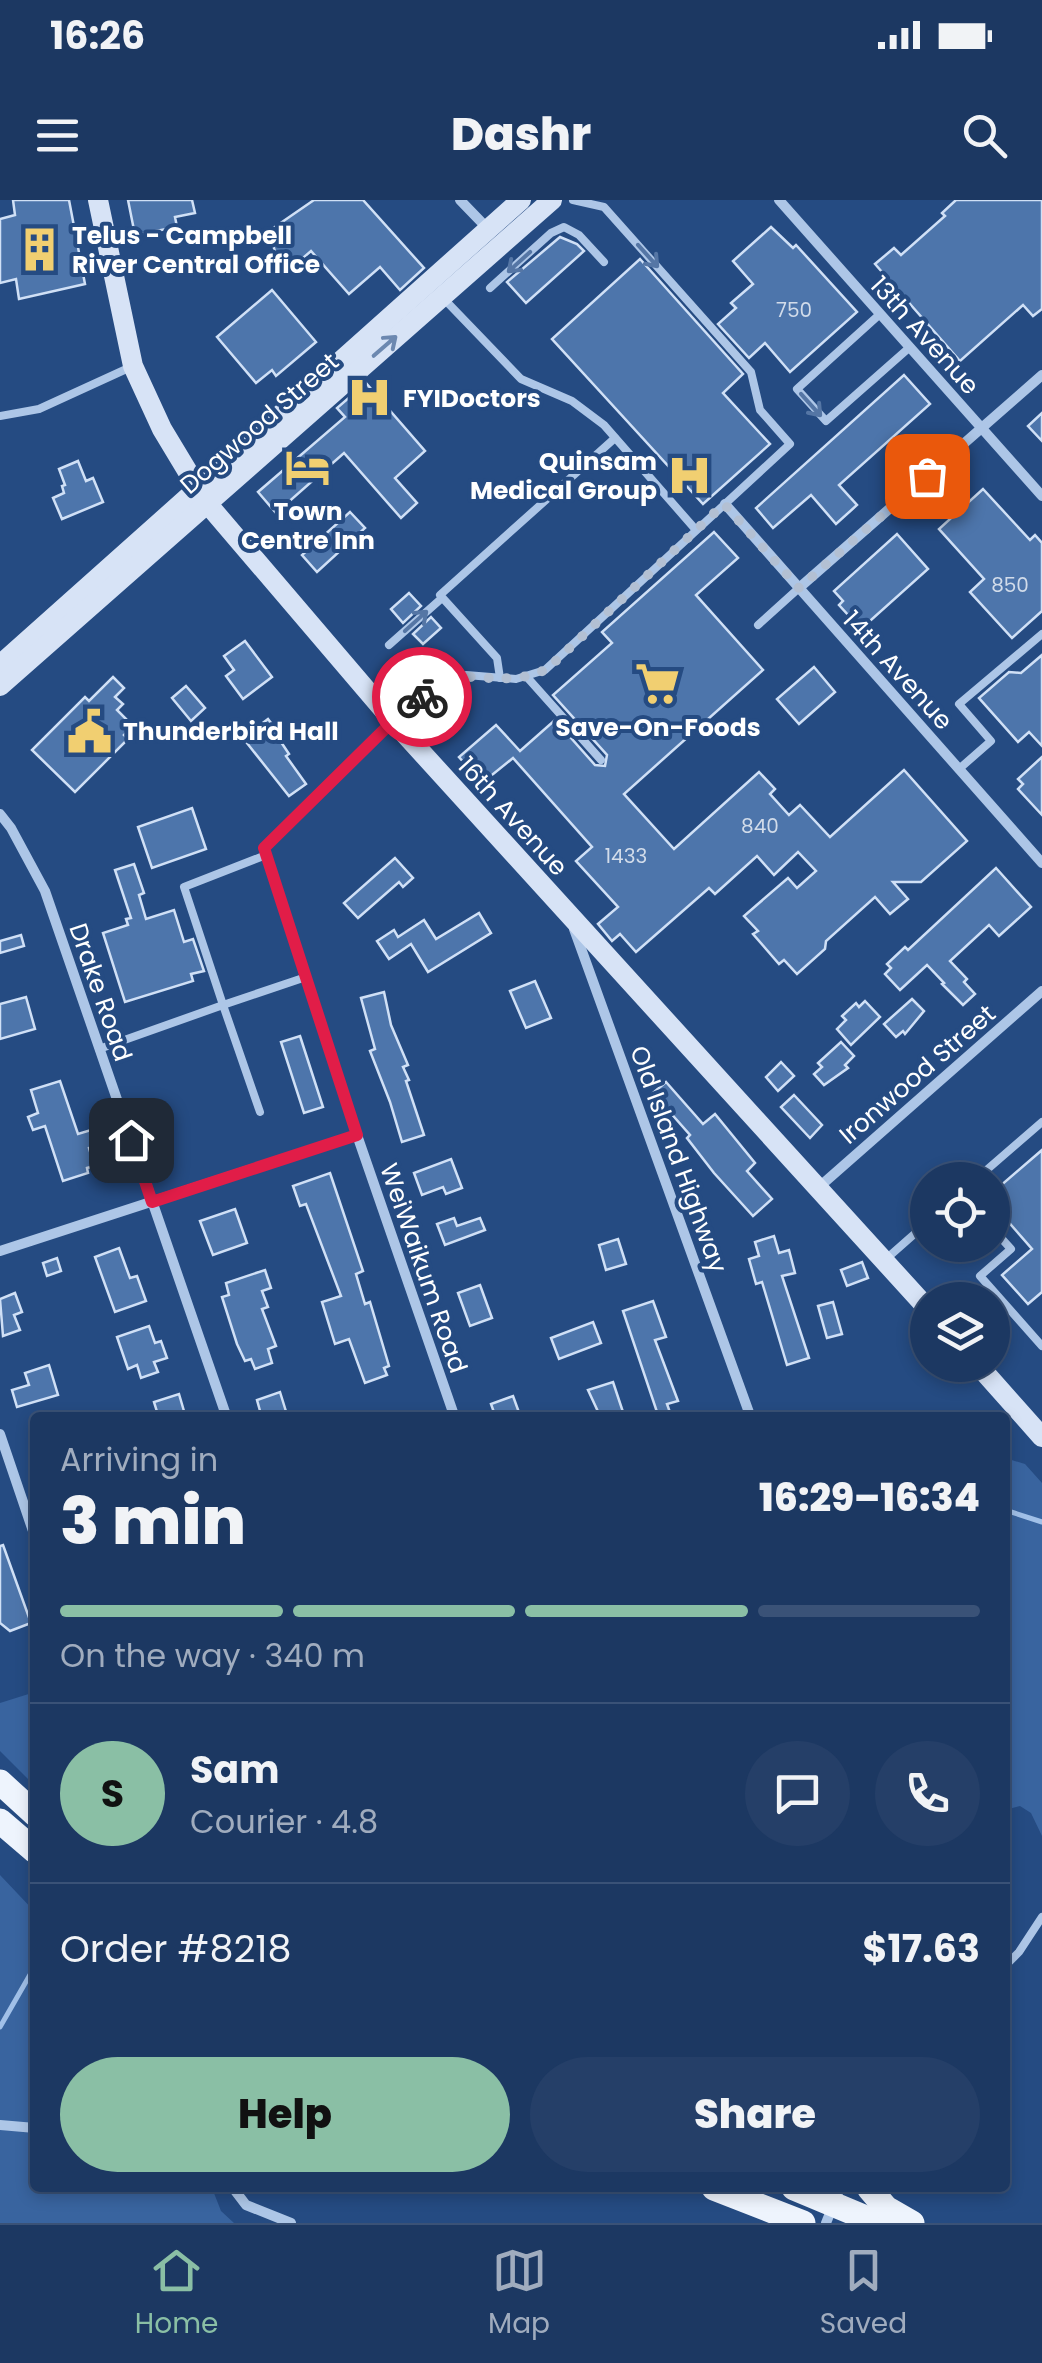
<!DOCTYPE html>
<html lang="en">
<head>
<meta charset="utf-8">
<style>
  body { margin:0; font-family:Poppins,sans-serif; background:#253f68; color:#f1f3f6; height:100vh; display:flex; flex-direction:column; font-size:38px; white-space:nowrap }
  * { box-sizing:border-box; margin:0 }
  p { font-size:32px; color:#a0acbe }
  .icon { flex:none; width:55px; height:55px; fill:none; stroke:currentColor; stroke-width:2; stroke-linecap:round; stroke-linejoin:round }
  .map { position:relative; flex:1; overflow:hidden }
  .side { position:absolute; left:30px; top:1212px; width:980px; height:780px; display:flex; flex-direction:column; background:#1c3862; border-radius:10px; box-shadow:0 5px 15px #0003,0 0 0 2px #3a5277 }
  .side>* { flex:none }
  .tools { position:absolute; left:910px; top:962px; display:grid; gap:20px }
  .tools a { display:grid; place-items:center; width:100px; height:100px; border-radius:50%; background:#1c3862; box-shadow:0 5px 15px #0003,0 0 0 2px #3a5277; font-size:50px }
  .pin { position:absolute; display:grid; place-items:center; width:85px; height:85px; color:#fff; margin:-42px; border-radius:20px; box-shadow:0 5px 15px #0006 }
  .courier { position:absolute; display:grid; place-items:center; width:100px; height:100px; margin:-50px; border:8px solid #e11d48; border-radius:50%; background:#fff; color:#222; box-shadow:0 2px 12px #0007 }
  .headline em { font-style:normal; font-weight:800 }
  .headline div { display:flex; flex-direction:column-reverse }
  .headline { display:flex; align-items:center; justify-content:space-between; height:170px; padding:0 30px }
  h1 { font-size:65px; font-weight:800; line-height:75px }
  .bar { display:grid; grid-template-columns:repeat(4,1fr); gap:15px 10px; align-content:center; height:120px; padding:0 30px }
  .bar i { height:12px; border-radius:8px; background:#3a5277 }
  .bar .active { background:#8abfa5 }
  .bar p { grid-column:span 4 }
  .line { display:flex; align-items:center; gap:25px; padding:0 30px; border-top:2px solid #3a5277 }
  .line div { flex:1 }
  .round { display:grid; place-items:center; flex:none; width:105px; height:105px; border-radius:52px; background:#253f68 }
  .button { display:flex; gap:20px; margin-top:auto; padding:20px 30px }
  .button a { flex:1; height:115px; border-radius:60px; background:#8abfa5; color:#111; font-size:40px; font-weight:800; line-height:115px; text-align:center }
  .button a+a { background:#253f68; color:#f1f3f6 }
  .status { display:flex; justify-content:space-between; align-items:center; height:70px; padding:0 50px; background:#1c3862; direction:ltr }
  .status svg { height:28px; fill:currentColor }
  header { display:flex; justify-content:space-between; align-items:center; height:130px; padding:0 30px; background:#1c3862; font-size:45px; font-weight:800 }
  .tabs { display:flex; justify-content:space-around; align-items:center; height:140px; border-top:2px solid #3a5277; background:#1c3862; font-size:28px; color:#a0acbe }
  .tabs a { display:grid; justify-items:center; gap:5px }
  .tabs .active { color:#8abfa5 }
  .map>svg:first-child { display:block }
  .green { fill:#39649f }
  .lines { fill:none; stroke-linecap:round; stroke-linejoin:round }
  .stream { stroke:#a1c0e8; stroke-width:5 }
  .building { fill:#4d75ab; stroke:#d0e0f6; stroke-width:2.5 }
  .lane { stroke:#adc6e7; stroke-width:8 }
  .street { stroke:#adc6e7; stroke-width:10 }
  .secondary { stroke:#d7e3f6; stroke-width:20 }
  .primary { stroke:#eef4fd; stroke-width:25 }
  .oneway { stroke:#5576a5 }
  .oneway2 { stroke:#6c88b0 }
  .done { stroke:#b3c0d3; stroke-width:10; stroke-dasharray:0 18 }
  .route { stroke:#e11d48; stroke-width:12 }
  .labels { text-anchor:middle; stroke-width:8; stroke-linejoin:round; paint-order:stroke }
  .number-label { font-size:20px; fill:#d2dcea }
  .poi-label { font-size:25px; font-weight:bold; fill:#fff; stroke:#254b82; text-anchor:start }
  .street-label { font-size:25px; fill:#fff; stroke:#254b82 }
</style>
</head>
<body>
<div class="status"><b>16:26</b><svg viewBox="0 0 49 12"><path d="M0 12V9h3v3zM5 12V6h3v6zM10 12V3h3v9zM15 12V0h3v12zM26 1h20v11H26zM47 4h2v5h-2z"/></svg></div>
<header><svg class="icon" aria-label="menu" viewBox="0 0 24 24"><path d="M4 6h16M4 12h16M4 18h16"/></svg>Dashr<svg class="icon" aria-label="search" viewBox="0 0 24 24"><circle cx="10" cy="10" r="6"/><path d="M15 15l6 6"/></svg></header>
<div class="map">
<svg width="1042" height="2023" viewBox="0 0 1042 2023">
  <rect width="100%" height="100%" fill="#254b82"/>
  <g class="green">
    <polygon points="1005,1258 1025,1264 1042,1283 1042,1636 1031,1613 1020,1606 1005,1610"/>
    <polygon points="35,1492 35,1586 0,1551 0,1503"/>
    <polygon points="0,1675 35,1712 35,1909 29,1947 35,1948 35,1988 212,1988 221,2011 234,2023 0,2023"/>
  </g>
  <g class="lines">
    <g class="stream">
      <polyline points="1005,1310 1042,1322"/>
      <polyline points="0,1827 35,1766"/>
    </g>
  </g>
  <g class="building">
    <polygon points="13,0 69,0 85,84 19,99 16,79 0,83 0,19 15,15"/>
    <polygon points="128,0 192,0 195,13 175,17 177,27 135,35"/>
    <polygon points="314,0 363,0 424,68 400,90 380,67 349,94 311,51 288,71 276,55 269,31"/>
    <polygon points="956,0 1042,0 1042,109 1033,116 1023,105 960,161 875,64 894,48 901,55 945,16 942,13"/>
    <polygon points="771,27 793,48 796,45 857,112 790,172 765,143 749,158 718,124 736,108 731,103 753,84 733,61"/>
    <polygon points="560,37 577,44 584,51 526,103 507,82"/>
    <polygon points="640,59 743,174 723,193 770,244 703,304 552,139"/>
    <polygon points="272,90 316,142 276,176 272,170 256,183 217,137"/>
    <polygon points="904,175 930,204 839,285 857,305 836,324 811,295 773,328 756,308"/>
    <polygon points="366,183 425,251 395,278 417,303 401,318 344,253 276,313 258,292 345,217 337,208"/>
    <polygon points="1042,213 1042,241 1028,226"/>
    <polygon points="78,261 86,281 93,278 103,302 62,319 53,298 64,293 62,286 65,285 59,269"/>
    <polygon points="983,289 1030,340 1035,335 1042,343 1042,411 1012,438 970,392 984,379 939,329"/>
    <polygon points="350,312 365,328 317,372 302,355"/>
    <polygon points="714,332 738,358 696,395 763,470 624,594 674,649 759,572 775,589 770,594 789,615 800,605 830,637 904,570 967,641 921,682 893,682 908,699 890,714 875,697 826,741 825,749 797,774 784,760 779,764 753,734 758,731 744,716 788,678 797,688 816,671 798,652 774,675 757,656 715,694 709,688 636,752 620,734 612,741 598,724 618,707 576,661 592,647 513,558 482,583 459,557 496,525 520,551 555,520 595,565 605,566 607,555 553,495 612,443 602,432"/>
    <polygon points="897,334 928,369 861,429 839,405 843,401 834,391"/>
    <polygon points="409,393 421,406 403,423 391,409"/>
    <polygon points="431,417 441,428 423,444 413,434"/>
    <polygon points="245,441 272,477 243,499 226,476 234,470 224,456"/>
    <polygon points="1042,455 1042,546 1029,532 1018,542 979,498 1009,472 1021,473"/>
    <polygon points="814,467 835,492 799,524 777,499"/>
    <polygon points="113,477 124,488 115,497 123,504 117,510 133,526 124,535 128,539 75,592 32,550 85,497 89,501"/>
    <polygon points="186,486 205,508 191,521 172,498"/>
    <polygon points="268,519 282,537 279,539 289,554 286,556 306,584 289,596 243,538"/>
    <polygon points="1042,557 1042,615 1018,589 1023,584 1018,579"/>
    <polygon points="192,608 206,649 152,668 138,627"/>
    <polygon points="395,658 413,678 403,687 399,682 358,718 344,703"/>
    <polygon points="134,664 144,693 139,695 146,719 174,710 184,742 193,739 204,771 191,774 193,781 125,802 103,733 128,725 126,719 131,718 115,670"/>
    <polygon points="996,668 1031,707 999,736 989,725 950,761 967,779 964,782 975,794 963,805 942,784 944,783 927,765 900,790 885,774 891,768 887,764 905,747 908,750"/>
    <polygon points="479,713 491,733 428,772 411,744 389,759 377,741 394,730 398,737 424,720 436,739"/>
    <polygon points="21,735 24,746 0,753 0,741"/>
    <polygon points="535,781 551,818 526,828 510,791"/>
    <polygon points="384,792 391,825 408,865 403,867 409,880 406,881 424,935 402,942 390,902 370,851 375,849 361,798"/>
    <polygon points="26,797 35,829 0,839 0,804"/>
    <polygon points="912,799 924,811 905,834 903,831 896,837 884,824"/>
    <polygon points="865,801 880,817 851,845 837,829 846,820 842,816 856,803 859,807"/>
    <polygon points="300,836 323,907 304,913 281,842"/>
    <polygon points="841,842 854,856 845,865 848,868 824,885 814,874 822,867 818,863"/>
    <polygon points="781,862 794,876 778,891 766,877"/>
    <polygon points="60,881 78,934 91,930 96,945 89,948 94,966 87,968 88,973 63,981 45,926 33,930 28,917 38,913 31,890"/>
    <polygon points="666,882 703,924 715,914 755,963 747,971 772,999 753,1016 714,973 687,938 690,935 653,893"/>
    <polygon points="794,895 822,925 810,938 781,907"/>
    <polygon points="1042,950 1042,1092 1028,1104 1002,1075 1032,1049 992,1003 992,993"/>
    <polygon points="451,959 462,988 446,994 443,987 422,995 414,973"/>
    <polygon points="330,973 363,1071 356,1074 365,1104 370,1102 389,1166 384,1168 387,1175 365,1183 349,1139 335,1144 322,1102 341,1096 306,1004 300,1006 293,986"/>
    <polygon points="235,1009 247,1043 213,1055 200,1021"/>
    <polygon points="454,1018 457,1026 480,1018 485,1030 445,1045 437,1024"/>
    <polygon points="774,1036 779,1053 789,1050 795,1073 782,1076 809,1158 787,1165 762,1082 756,1084 749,1059 759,1056 755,1042"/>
    <polygon points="618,1039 626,1064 606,1070 599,1045"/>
    <polygon points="119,1048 130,1078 137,1076 146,1101 115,1112 95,1057"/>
    <polygon points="57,1058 61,1071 47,1076 43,1063"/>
    <polygon points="862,1062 868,1078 847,1086 841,1070"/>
    <polygon points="265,1070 271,1088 262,1091 268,1107 262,1109 276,1146 268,1149 272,1163 255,1169 251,1159 245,1161 237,1144 222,1097 229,1095 226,1083"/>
    <polygon points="480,1085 492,1118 470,1126 458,1093"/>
    <polygon points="15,1093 22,1112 14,1115 20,1130 3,1136 0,1099"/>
    <polygon points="653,1101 666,1137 655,1140 678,1201 667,1204 672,1218 659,1218 623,1111"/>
    <polygon points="833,1102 842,1134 827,1138 818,1106"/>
    <polygon points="593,1122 601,1143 559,1159 551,1138"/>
    <polygon points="149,1126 155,1143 161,1141 167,1158 154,1162 158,1172 141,1178 137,1165 128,1169 117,1137"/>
    <polygon points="49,1165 58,1195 17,1207 12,1190 29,1185 25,1173"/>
    <polygon points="613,1182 625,1218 601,1218 588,1190"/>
    <polygon points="280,1192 288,1218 262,1218 257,1200"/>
    <polygon points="179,1194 186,1218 159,1218 154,1202"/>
    <polygon points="513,1196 521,1218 496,1218 491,1204"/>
    <polygon points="3,1345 31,1423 10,1431 0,1423 0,1346"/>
  </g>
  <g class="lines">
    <g class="lane">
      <polyline points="490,88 551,33 564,27 579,35 604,62"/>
      <polyline points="445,100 521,179 572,201 604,225 696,330"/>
      <polyline points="880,114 797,189 826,221 910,147"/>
      <polyline points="0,216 39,209 133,166"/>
      <polyline points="758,425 799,388"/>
      <polyline points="389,445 442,398"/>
      <polyline points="526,476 601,560"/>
      <polyline points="500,478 497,458 440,395 615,238"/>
      <polyline points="393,521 441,482 466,475 516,479 545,470 790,244 760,210 751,172 604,7 573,0"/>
      <polyline points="959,569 991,541 959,504 1042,434"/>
      <polyline points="266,655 184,687 223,805 306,777"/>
      <polyline points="99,849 223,805 260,912"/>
      <polyline points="975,980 1042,922"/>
      <polyline points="992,1028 1011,1049 980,1076 1042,1146"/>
      <polyline points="886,1059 928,1022"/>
      <polyline points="1005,1766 1019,1752 1042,1717"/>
    </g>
    <g class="street">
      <polyline points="460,0 488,29"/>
      <polyline points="779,0 1042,296"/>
      <polyline points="725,304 1042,663"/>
      <polyline points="799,388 1042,175"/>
      <polyline points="392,522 264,648 357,935 455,1218"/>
      <polyline points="0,614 11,628 45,691 227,1218"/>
      <polyline points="574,729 751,1218"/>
      <polyline points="818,988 1042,791"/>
      <polyline points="0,1051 357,935"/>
      <polyline points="0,1234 35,1337"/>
      <polyline points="0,1925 35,1928"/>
      <polyline points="233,1988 246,2005 291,2023"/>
      <polyline points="826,2023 840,1988"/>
    </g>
    <g class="secondary">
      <polyline points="98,0 133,166 162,229 206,302 393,521 928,1109"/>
      <polyline points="0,465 521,0"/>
      <polyline points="0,486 552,0"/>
      <polyline points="978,1165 1042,1237"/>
    </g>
    <g class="primary">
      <polyline points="0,1582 35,1614"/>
      <polyline points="0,1621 35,1651"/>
      <polyline points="714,1988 803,2023"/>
      <polyline points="794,1988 878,2023"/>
      <polyline points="869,1988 886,2008 912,2023"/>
    </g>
  </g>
  <defs><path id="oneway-shaft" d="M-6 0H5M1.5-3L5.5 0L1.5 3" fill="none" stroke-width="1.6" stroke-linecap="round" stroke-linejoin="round" transform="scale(2.5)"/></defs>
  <g class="oneway">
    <use href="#oneway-shaft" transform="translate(648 56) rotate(48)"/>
    <use href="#oneway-shaft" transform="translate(519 62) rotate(138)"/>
    <use href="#oneway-shaft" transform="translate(811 205) rotate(48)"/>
    <use href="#oneway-shaft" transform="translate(416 421) rotate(-42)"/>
  </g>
  <use class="oneway2" href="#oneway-shaft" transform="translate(385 146) rotate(-41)"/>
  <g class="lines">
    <path class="done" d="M422 497C460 466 472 481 514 478 524 478 536 473 546 470L724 304 799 388 927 276"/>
    <polyline class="route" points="131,940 152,1002 357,935 264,648 393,521 422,497"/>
  </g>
  <defs>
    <symbol id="building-bare" viewBox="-9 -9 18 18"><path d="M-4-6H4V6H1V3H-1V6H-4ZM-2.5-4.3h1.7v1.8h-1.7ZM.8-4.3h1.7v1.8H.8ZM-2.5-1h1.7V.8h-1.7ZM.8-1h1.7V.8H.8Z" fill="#f1cf71" stroke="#254b82" stroke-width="2.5" paint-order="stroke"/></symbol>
    <symbol id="hospital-bare" viewBox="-9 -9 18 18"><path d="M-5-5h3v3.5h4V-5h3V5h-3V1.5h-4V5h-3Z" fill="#f1cf71" stroke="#254b82" stroke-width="2.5" paint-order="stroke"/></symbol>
    <symbol id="hotel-bare" viewBox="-9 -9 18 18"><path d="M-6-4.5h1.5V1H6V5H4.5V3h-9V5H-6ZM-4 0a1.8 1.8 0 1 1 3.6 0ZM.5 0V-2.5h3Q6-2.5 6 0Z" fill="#f1cf71" stroke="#254b82" stroke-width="2.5" paint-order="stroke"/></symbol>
    <symbol id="supermarket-bare" viewBox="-9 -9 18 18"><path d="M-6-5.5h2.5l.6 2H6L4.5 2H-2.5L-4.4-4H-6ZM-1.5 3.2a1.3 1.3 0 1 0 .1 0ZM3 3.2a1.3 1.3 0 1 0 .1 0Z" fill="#f1cf71" stroke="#254b82" stroke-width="2.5" paint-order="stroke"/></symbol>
    <symbol id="civic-bare" viewBox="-9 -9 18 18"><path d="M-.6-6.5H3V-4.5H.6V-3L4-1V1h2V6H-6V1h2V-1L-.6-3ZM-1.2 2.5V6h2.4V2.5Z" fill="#f1cf71" stroke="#254b82" stroke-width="2.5" paint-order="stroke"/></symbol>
  </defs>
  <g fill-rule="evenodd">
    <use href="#building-bare" x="8" y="18" width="63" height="63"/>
    <use href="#hospital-bare" x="338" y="166" width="63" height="63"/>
    <use href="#hotel-bare" x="276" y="236" width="63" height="63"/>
    <use href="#hospital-bare" x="658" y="244" width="63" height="63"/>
    <use href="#supermarket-bare" x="626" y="452" width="63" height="63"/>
    <use href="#civic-bare" x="58" y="500" width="63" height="63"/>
  </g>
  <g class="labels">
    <g class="number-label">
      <text x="794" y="117">750</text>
      <text x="1010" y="392">850</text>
      <text x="760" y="633">840</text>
      <text x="626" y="663">1433</text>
    </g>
    <g class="poi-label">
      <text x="72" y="44">Telus - Campbell<tspan x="72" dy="29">River Central Office</tspan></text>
      <text x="403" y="207">FYIDoctors</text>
      <text x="657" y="270" text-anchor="end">Quinsam<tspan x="657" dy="29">Medical Group</tspan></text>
      <text x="308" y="320" text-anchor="middle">Town<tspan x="308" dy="29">Centre Inn</tspan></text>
      <text x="658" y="536" text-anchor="middle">Save-On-Foods</text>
      <text x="123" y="540">Thunderbird Hall</text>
    </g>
    <g class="street-label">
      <text transform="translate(925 135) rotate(48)" y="9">13th Avenue</text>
      <text transform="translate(259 223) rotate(-41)" y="9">Dogwood Street</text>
      <text transform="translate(898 470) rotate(48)" y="9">14th Avenue</text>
      <text transform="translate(513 616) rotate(48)" y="9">16th Avenue</text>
      <text transform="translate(101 792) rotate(71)" y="9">Drake Road</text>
      <text transform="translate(917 874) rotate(-41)" y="9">Ironwood Street</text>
      <text transform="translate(679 959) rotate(70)" y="9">Old Island Highway</text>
      <text transform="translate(424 1068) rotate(71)" y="9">WeiWaikum Road</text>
    </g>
  </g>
</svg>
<div class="tools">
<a><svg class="icon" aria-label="locate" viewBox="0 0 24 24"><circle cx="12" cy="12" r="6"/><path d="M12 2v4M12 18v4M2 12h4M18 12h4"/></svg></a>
<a><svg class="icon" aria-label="layers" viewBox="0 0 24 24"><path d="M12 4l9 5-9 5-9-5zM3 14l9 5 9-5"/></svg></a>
</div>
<div class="pin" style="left:927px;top:276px;background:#ea580c"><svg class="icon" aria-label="bag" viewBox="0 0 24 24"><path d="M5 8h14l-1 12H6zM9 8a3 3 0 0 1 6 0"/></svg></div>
<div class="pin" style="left:131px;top:940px;background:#1f2937"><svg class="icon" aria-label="home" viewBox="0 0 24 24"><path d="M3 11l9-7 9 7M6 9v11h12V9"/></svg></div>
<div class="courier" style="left:422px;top:497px"><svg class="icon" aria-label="bike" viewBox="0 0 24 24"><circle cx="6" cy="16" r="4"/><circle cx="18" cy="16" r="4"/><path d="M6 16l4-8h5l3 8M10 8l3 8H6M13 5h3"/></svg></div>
<section class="side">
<div class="headline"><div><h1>3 min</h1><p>Arriving in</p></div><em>16:29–16:34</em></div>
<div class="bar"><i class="active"></i><i class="active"></i><i class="active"></i><i></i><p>On the way · 340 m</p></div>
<div class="line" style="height:180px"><b class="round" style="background:#8abfa5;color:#111">S</b><div><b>Sam</b><p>Courier · 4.8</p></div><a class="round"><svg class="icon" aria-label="chat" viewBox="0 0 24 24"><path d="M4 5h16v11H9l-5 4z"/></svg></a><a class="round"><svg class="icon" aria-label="phone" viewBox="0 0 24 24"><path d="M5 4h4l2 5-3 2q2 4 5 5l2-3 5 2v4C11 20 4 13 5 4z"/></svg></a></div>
<div class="line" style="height:130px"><div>Order #8218</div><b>$17.63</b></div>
<div class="button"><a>Help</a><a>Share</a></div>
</section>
</div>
<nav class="tabs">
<a class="active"><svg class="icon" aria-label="home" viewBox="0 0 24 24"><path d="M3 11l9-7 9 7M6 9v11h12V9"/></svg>Home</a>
<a><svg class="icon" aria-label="map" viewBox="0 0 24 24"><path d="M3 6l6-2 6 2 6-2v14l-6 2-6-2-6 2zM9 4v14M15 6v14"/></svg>Map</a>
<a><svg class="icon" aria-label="saved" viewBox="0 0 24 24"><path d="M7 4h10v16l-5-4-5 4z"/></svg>Saved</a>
</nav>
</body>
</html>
